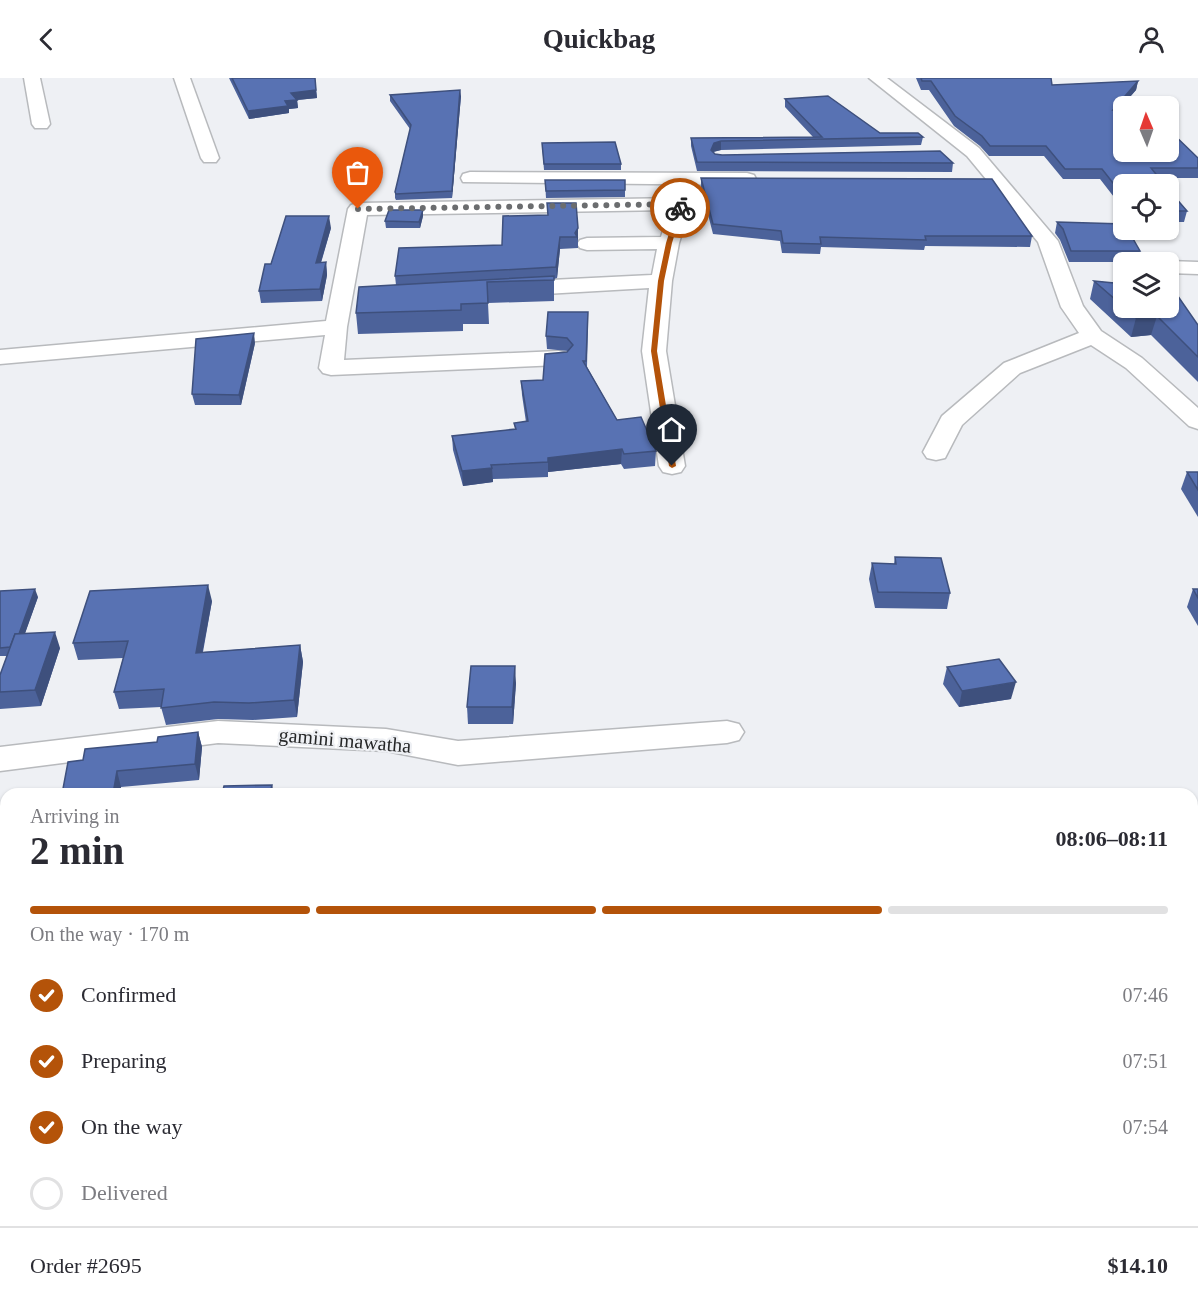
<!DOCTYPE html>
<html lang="en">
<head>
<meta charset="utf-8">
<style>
  body { margin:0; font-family:Georgia,serif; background:#f2f2f3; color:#2b2b33; height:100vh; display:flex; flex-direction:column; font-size:22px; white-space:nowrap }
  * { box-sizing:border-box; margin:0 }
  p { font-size:20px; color:#7c7c81 }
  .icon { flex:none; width:33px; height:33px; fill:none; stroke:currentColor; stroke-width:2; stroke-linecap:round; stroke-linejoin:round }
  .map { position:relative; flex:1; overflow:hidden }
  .panel { position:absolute; left:0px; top:710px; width:1198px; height:530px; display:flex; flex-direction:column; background:#fff; border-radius:18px 18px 0 0; box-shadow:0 2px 4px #0004 }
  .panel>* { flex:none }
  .needle { width:39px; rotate:358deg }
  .controls { position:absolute; left:1113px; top:18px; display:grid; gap:12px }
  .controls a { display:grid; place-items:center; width:66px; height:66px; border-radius:9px; background:#fff; box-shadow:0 2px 4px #0004; font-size:30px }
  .pin { position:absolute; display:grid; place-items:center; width:51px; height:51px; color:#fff; margin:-62px -26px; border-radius:50% 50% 50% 0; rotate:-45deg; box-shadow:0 0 6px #0007 }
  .pin .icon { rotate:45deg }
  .courier { position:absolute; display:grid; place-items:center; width:60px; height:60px; margin:-30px; border:4px solid #b45309; border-radius:50%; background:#fff; color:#222; box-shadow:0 2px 8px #0007 }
  .summary em { font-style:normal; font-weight:700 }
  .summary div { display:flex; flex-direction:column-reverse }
  .summary { display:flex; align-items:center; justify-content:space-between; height:102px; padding:0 30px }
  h1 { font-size:39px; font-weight:700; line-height:45px }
  .bar { display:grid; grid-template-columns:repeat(4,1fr); gap:9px 6px; align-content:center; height:72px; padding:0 30px }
  .bar i { height:8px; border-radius:4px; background:#e1e1e2 }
  .bar .current { background:#b45309 }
  .bar p { grid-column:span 4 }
  .line { display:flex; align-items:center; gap:15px; padding:0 30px; border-top:2px solid #e1e1e2 }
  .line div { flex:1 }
  ol { padding:0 30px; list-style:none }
  li { display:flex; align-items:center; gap:18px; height:66px }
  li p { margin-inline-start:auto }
  li .icon { padding:6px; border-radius:50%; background:#b45309; color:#fff; stroke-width:4 }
  li:last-child { color:#7c7c81 }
  li i { width:33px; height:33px; border:3px solid #e1e1e2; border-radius:50% }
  header { display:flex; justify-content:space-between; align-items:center; height:78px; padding:0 30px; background:#fff; font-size:27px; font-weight:700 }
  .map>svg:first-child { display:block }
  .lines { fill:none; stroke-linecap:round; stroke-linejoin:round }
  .minor-casing { stroke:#b8babd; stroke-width:3 }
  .minor { fill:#fff; fill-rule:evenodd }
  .wall { fill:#4c629a }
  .shaded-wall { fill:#3e507d }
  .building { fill:#5872b3; stroke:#3e507d; stroke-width:1.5 }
  .route { fill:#b45309 }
  .done { stroke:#6b6d6f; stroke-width:6; stroke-dasharray:0 10.8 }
  .labels { text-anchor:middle; stroke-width:4.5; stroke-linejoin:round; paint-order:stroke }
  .street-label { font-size:20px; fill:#252627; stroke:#eef0f4 }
</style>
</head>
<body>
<header><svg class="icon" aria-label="back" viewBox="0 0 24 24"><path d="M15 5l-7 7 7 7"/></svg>Quickbag<svg class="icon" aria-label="person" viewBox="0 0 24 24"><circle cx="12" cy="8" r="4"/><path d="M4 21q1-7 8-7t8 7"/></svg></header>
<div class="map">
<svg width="1198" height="1238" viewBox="0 0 1198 1238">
  <rect width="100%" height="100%" fill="#eef0f4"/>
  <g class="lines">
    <defs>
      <g id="minor">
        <polygon points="24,0 40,0 50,46 47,50 35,50 32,46"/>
        <polygon points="174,0 190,0 219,80 216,84 204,84 201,80"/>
        <polygon points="869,0 887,0 979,70 1058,163 1083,228 1101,253 1142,280 1198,330 1198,351 1189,348 1126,290 1091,267 1020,295 962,347 945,380 936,382 927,380 923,374 942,338 1004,285 1079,255 1061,229 1038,164 967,78"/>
        <polygon points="470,94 747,95 754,97 756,101 754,105 747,107 463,104 461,100 463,96"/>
        <polygon points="681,120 688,122 691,126 679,165 672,203 666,273 685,388 681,394 672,396 663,394 659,388 642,273 649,210 510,218 502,216 499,211 502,206 510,204 652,197 657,171 587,172 580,170 577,166 580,162 587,160 661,159 669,132 367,137 347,249 344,282 559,273 567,275 571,280 567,285 559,287 331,297 323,295 319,290 325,257 0,286 0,272 326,243 348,131 351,127 358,125"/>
        <polygon points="1168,183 1198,184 1198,196 1168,195 1168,184 1161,184"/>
        <polygon points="218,643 386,651 458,663 727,643 739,646 744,654 739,662 727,665 458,687 386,673 218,665 0,693 0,669"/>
        <rect x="1192" y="974" width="6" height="36"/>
        <polygon points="6,982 6,1033 0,1035 0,985"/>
      </g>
    </defs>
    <use href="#minor" class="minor-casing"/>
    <use href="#minor" class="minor"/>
  </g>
  <g class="wall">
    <polygon points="229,0 315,0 317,20 297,22 298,30 289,31 289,35 249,41"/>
    <polygon points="916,0 1051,0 1052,7 1138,3 1136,12 1119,32 1198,80 1198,100 1159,100 1124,106 1124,132 1100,101 1063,101 1044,78 989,78 980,68 954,48 929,12 921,12"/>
    <polygon points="390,17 461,18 452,120 396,122 395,120 395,114 410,51 390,23"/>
    <polygon points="785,21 880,55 923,59 921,67 721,72 713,74 715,76 722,77 953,85 952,94 697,93 691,68 691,60 813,59 785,29"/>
    <polygon points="542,65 621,86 621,92 544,92"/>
    <polygon points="701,100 1032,158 1030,169 925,168 924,172 821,169 820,176 782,175 780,163 713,156 701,109"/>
    <polygon points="545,102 625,102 625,119 546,120"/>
    <polygon points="1168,111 1187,133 1184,144 1168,144"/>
    <polygon points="547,125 578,150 578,170 560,171 557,200 554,201 554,223 488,225 489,246 463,246 463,253 358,256 356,235 396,207 395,198 502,167 548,137"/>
    <polygon points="423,138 420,150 386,150 385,143"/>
    <polygon points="1057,144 1140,173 1137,184 1069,184 1060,162 1055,155"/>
    <polygon points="331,150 321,185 326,184 327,197 322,223 261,225 259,213 271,186"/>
    <polygon points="1094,203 1124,206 1124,230 1168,230 1198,247 1198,304 1151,257 1131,259 1090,221"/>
    <polygon points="588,247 587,289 617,342 656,373 655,388 624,391 621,386 548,394 548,399 493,401 493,404 463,408 453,372 452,358 515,351 514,345 526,344 522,317 521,303 543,302 567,274 568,273 547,271 546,258"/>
    <polygon points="255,265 241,327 195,327 192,316"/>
    <polygon points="1187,394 1198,394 1198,439 1181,411"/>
    <polygon points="895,479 950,515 947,531 875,530 869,501 872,485 894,486"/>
    <polygon points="1193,511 1198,511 1198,548 1187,529"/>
    <polygon points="0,513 38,519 25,555 60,570 41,628 0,631 0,597 7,578 0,578"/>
    <polygon points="212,523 203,574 300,567 303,584 297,639 253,642 218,641 166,647 161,629 119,631 114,614 123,580 78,582 73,565"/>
    <polygon points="947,589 1011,621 959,629 943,606"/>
    <polygon points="516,605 513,646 468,646 467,629"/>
    <polygon points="198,654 202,669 199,702 121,709 120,716 62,716 83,682"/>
    <polygon points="6,789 6,820 0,805"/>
    <polygon points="6,898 6,943 0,944 0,899"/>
    <polygon points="1192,1072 1198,1086 1198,1141 1192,1141"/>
    <polygon points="0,1101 6,1101 6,1219 2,1238 0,1238"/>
    <polygon points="1073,1233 1087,1233 1083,1238 1079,1238"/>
  </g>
  <g class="shaded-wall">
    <polygon points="1138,3 1136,12 1110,41 1113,32"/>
    <polygon points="316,12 317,20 297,22 298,30 289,31 289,35 249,41 248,33 285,23 291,15"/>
    <polygon points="460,12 461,18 452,120 452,113"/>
    <polygon points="721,63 721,72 713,74 710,80 711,72 714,65"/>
    <polygon points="423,132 423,138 420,150 419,144"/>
    <polygon points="329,138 331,150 317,197 316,185"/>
    <polygon points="578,150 578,161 577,162 577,159 575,155"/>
    <polygon points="560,159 560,171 557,200 556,189"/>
    <polygon points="326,184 327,197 322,223 320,211"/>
    <polygon points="1157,238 1151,257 1131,259 1136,240"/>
    <polygon points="254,255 255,265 241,327 239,317"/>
    <polygon points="622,371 621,386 548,394 548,380"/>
    <polygon points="492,390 493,404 463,408 462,393"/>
    <polygon points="208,507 212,523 199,592 196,575"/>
    <polygon points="35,511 38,519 17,578 15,569"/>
    <polygon points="55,554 60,570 41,628 35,612"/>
    <polygon points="300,567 303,584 297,639 294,622"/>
    <polygon points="515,588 516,605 513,646 512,629"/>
    <polygon points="1016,604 1011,621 959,629 962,613"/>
    <polygon points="198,654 202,669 199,702 195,686"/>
    <polygon points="117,693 121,709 120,716 113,716"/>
    <polygon points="272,707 274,716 270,716"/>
    <polygon points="0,732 5,746 0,757"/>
    <polygon points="2,1183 6,1190 6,1219 2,1238 0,1238 0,1191"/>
    <polygon points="119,1233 130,1233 129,1238 118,1238"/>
  </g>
  <g class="building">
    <polygon points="232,0 315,0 316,12 291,15 297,22 285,23 288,28 248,33"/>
    <polygon points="921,0 1051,0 1052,7 1138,3 1113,32 1124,32 1124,74 1168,74 1168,51 1198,80 1198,90 1151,90 1164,106 1124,106 1124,119 1102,91 1065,91 1046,68 990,68 982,58 955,38 931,3 922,3"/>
    <polygon points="460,12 452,113 396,116 395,114 411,47 390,17"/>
    <polygon points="828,18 880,55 918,55 923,59 721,63 714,65 711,72 715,76 722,77 940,73 953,85 697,84 691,60 822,59 785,21"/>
    <polygon points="615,64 621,86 544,86 542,65"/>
    <polygon points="701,100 992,101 1032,158 925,158 926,162 820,159 821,166 783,165 781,153 713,146"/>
    <polygon points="545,102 625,102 625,112 546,113"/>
    <polygon points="1168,111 1187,133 1168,133"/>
    <polygon points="547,125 576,125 578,150 575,155 577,159 560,159 556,189 395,198 399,170 502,167 503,138 548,137"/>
    <polygon points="389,132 423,132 419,144 385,143"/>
    <polygon points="286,138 329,138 316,185 326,184 320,211 259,213 265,186 271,186"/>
    <polygon points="1057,144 1124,146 1124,152 1128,152 1140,173 1071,173 1063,151"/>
    <polygon points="554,198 554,202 487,204 488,225 461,226 461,232 356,235 359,209"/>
    <polygon points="1094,203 1124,206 1124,229"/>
    <polygon points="1168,211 1173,211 1198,247 1198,279 1157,238 1136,240 1125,230 1168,230"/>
    <polygon points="548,234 588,234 586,283 583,283 617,342 641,339 656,373 624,376 622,371 548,380 548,384 491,387 492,390 462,393 452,358 516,351 514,345 528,343 521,303 543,302 545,276 567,274 573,267 567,260 546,258"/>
    <polygon points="254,255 239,317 192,316 196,261"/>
    <polygon points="1187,394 1198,394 1198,412"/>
    <polygon points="895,479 941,480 950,515 878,514 872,485 896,486"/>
    <polygon points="208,507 196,575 300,567 294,622 249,625 214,624 161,630 164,611 114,614 128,563 73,565 90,513"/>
    <polygon points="35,511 19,556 15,556 10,569 0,570 0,513"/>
    <polygon points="1193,511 1198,511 1198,520"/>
    <polygon points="55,554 35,612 0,614 0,597 15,556"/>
    <polygon points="999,581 1016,604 962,613 947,589"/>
    <polygon points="471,588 515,588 512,629 467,629"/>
    <polygon points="198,654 195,686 117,693 113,716 62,716 68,684 83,682 85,671 157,664 158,659"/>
    <polygon points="272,707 270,716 222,716 224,708"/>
    <polygon points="786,711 788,716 732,716"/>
    <polygon points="6,789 6,804 0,805 0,804"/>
    <polygon points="6,898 5,925 0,926 0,899"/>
    <polygon points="1192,1072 1198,1086 1198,1124 1192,1125"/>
    <polygon points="0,1101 6,1101 6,1182 2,1183 0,1191"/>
    <polygon points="47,1233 119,1233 118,1238 46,1238"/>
    <rect x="531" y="1233" width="41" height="5"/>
  </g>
  <polygon class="route" points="680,128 683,130 672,165 664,203 657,273 676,388 672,390 669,388 651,273 658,203 666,165 677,130"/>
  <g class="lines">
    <polyline class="done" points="358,131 681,126 680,130"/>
  </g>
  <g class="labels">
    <g class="street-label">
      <text transform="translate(345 662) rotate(5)" y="7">gamini mawatha</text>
    </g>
  </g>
</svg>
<div class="controls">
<a><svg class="needle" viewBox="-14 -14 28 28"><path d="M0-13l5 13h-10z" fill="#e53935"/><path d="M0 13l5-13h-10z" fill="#7c7c81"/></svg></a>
<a><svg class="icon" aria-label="locate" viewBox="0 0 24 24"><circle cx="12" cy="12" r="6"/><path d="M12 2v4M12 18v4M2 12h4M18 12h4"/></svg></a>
<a><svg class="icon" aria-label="layers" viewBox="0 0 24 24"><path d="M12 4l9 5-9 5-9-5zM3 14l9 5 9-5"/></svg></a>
</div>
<div class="pin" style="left:358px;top:131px;background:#ea580c"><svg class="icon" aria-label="bag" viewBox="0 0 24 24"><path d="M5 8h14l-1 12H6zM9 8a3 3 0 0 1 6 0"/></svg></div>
<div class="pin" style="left:672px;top:388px;background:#1f2937"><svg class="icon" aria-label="home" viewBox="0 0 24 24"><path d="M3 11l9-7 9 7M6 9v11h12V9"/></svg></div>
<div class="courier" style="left:680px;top:130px"><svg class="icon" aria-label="bike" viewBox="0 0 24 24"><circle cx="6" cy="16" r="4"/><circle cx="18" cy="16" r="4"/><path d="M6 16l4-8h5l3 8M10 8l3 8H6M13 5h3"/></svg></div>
<section class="panel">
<div class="summary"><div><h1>2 min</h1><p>Arriving in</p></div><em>08:06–08:11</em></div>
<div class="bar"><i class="current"></i><i class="current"></i><i class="current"></i><i></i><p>On the way · 170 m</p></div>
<ol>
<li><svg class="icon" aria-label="check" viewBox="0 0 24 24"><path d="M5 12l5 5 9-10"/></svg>Confirmed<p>07:46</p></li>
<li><svg class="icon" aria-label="check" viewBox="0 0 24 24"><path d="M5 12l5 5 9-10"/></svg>Preparing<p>07:51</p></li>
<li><svg class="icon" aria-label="check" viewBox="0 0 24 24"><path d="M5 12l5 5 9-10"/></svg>On the way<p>07:54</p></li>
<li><i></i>Delivered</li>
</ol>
<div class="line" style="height:78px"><div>Order #2695</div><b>$14.10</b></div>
</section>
</div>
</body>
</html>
